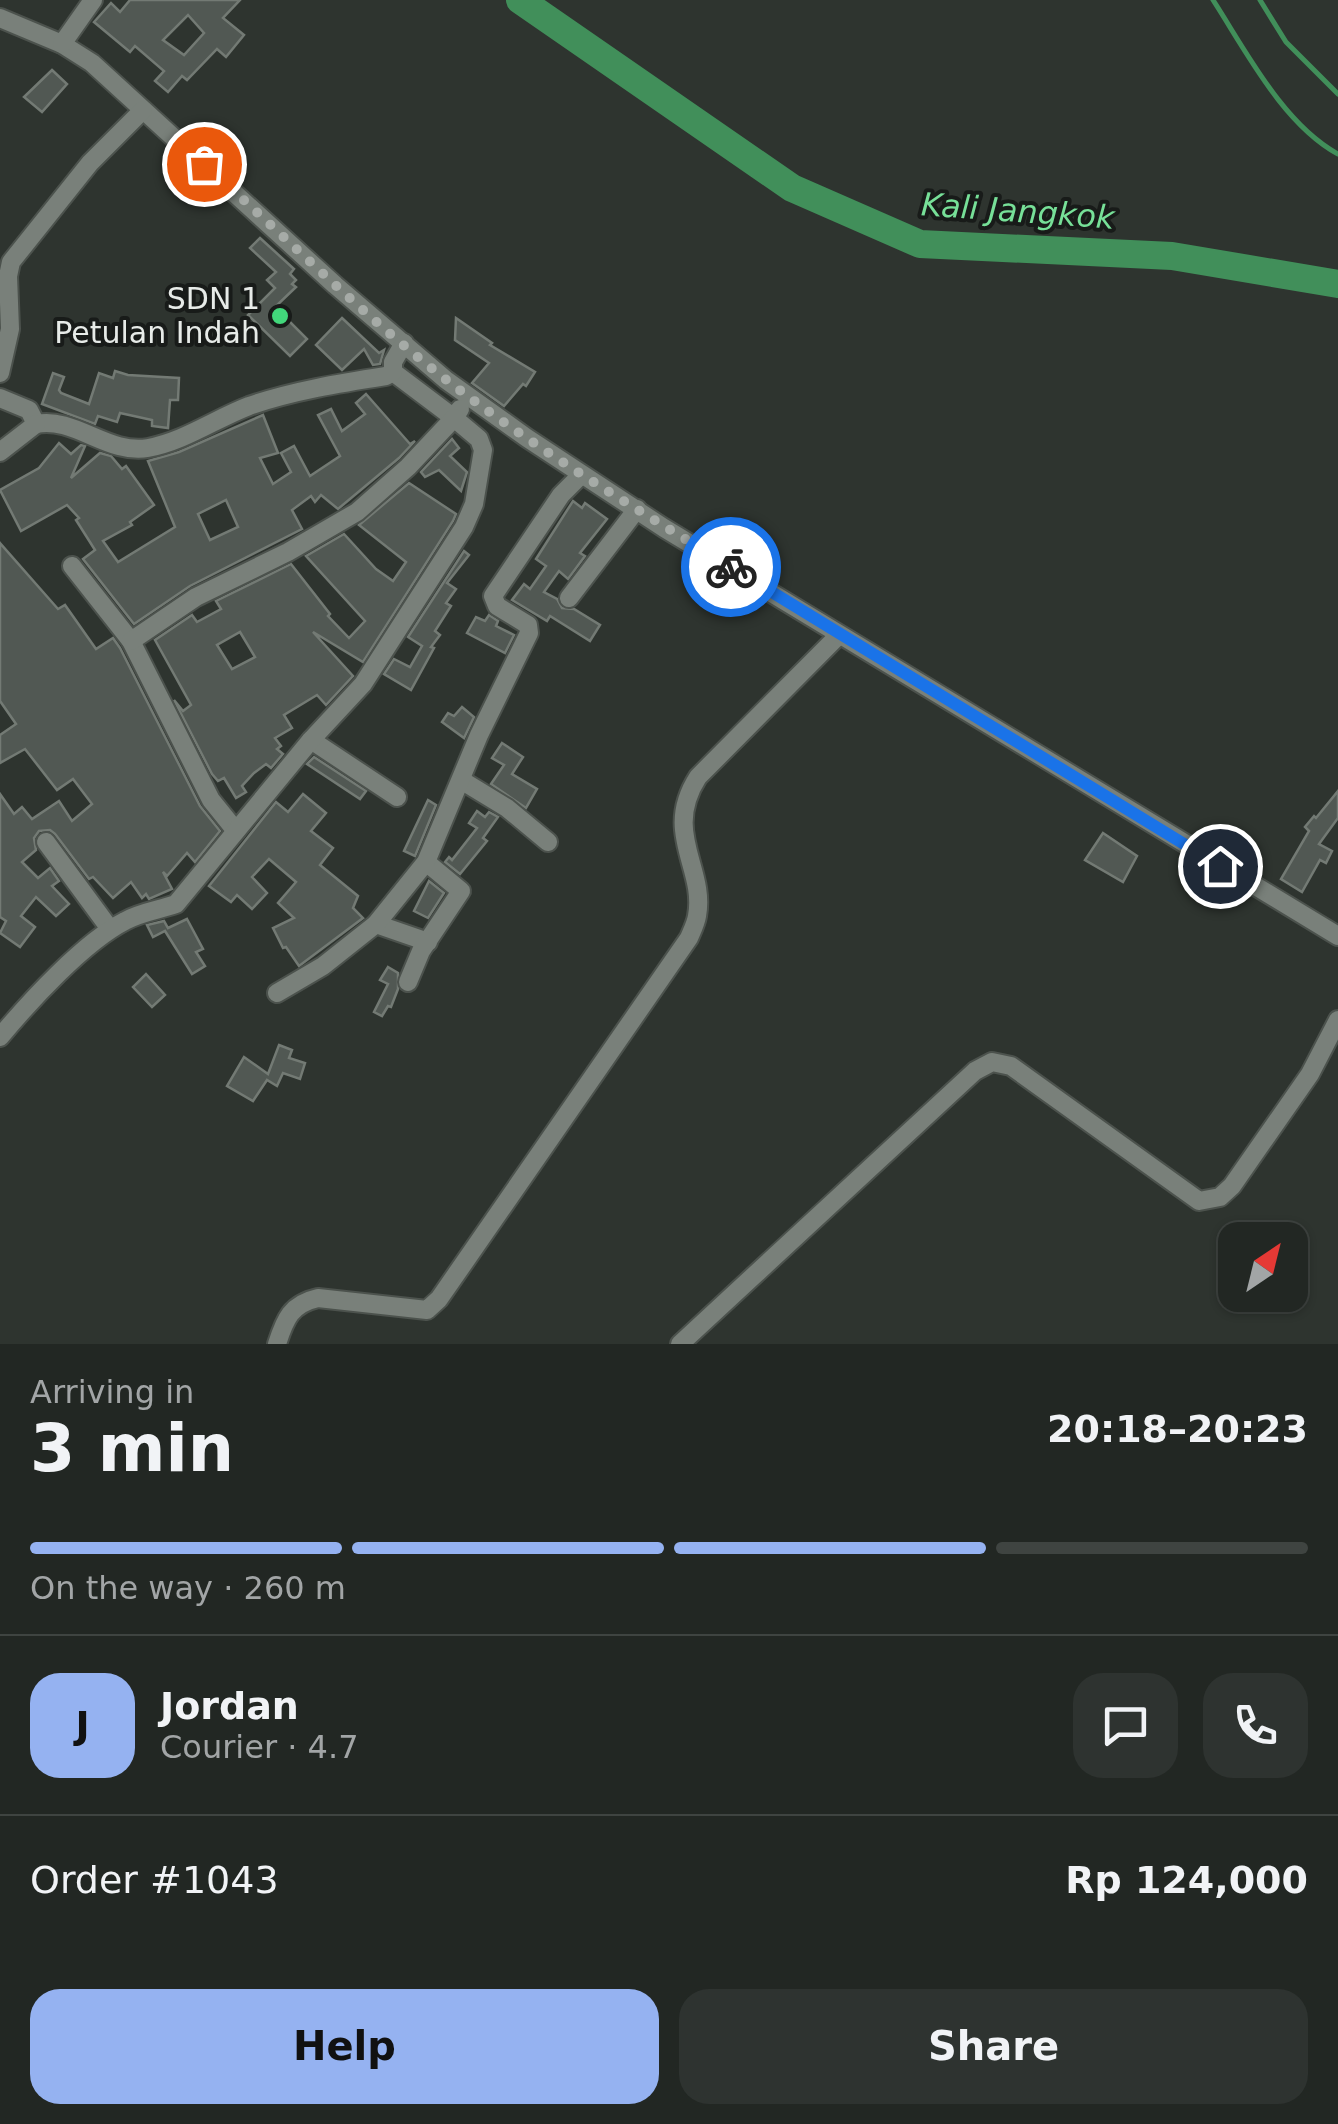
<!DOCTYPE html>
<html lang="en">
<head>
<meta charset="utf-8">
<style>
  body { margin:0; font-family:"DejaVu Sans",sans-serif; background:#2e3330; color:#f1f3f6; height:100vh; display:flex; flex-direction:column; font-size:38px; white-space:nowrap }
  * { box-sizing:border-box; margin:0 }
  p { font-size:32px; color:#a2a5a6 }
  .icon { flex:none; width:55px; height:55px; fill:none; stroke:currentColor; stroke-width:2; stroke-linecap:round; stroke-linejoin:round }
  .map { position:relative; height:1344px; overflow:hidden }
  .sheet { display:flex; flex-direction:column; background:#222723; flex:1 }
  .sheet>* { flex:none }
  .needle { width:65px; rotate:35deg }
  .fabs { position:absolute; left:1218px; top:1222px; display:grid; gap:20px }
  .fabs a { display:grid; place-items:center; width:90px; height:90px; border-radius:20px; background:#222723; box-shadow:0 2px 8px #0004,0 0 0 2px #3f4441; font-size:50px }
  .pin { position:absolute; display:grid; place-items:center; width:85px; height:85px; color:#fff; margin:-42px; border:5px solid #fff; border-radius:50%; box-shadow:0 2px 10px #0007 }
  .courier { position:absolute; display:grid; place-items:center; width:100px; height:100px; margin:-50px; border:8px solid #1a73e8; border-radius:50%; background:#fff; color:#222; box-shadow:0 2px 12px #0007 }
  .head em { font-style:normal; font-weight:700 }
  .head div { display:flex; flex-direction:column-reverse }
  .head { display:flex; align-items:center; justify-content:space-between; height:170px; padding:0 30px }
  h1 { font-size:65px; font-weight:700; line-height:75px }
  .bar { display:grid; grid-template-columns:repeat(4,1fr); gap:15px 10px; align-content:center; height:120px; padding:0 30px }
  .bar i { height:12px; border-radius:8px; background:#3f4441 }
  .bar .selected { background:#95b2f1 }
  .bar p { grid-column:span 4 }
  .line { display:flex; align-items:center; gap:25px; padding:0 30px; border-top:2px solid #3f4441 }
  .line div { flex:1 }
  .round { display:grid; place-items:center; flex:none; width:105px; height:105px; border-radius:30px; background:#2e3330 }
  .action { display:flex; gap:20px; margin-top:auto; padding:20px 30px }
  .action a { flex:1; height:115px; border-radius:30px; background:#95b2f1; color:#111; font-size:40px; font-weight:700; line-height:115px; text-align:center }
  .action a+a { background:#2e3330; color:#f1f3f6 }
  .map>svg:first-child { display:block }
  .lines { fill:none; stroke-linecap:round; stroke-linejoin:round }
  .stream { stroke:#418f5a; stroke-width:5 }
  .river { stroke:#418f5a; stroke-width:28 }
  .building { fill:#515853; stroke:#737a74; stroke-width:2.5; fill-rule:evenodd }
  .minor-casing { stroke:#4c524d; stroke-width:22 }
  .minor { stroke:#79807a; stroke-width:18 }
  .done { stroke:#a6aba7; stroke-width:10; stroke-dasharray:0 18 }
  .route { stroke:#1a73e8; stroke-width:12 }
  .poi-dot { fill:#42d77b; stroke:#181b19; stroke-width:4 }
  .labels { text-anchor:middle; stroke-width:8; stroke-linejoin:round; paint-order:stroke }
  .poi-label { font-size:30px; fill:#e7ebe8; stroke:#181b19; text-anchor:end }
  .water-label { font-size:32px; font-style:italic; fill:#77e098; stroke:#181b19 }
</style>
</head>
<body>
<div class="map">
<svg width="1338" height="1344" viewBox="0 0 1338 1344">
  <rect width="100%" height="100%" fill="#2e342f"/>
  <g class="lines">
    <g class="stream">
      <path d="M1213 0C1246 51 1283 124 1338 154"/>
      <polyline points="1260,0 1286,42 1338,94"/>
    </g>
    <polyline class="river" points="520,0 792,188 920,244 1172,256 1338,284"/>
  </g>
  <g class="building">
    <path d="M130 0H240L223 18 244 35 226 57 217 49 187 80 182 76 168 92 155 81 164 71 135 46 130 52 94 22 111 3 120 12ZM188 15 204 33 184 55 163 40Z"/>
    <polygon points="52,70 67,84 42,112 24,97"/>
    <polygon points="260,238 294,269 290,274 296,280 292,284 296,287 275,307 307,339 290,356 248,315 275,288 267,280 276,272 250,248"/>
    <polygon points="342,318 379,353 384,350 380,364 373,365 364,349 342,370 316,345"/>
    <polygon points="456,318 492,343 490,345 535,372 526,386 523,384 504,406 472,383 489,363 455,340"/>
    <polygon points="115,371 128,375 179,378 178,400 170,400 168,428 152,426 152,420 120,413 117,422 98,416 95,424 42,404 53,373 64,377 59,390 61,393 89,404 99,373 113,378"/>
    <path d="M366 394 410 444 415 441 399 458 338 509 321 495 315 502 311 496 292 510 302 529 190 586 134 624 83 559 95 550 76 520 79 518 67 505 21 531 0 490 39 468 59 443 71 454 81 445 85 446 71 478 100 453 111 456 122 469 126 466 154 505 130 522 132 525 103 541 118 562 175 527 148 461 179 452 263 415 278 453 260 458 273 484 291 472 281 453 294 446 310 476 340 456 318 415 331 409 342 431 365 414 356 403ZM226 500 238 527 210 540 198 514Z"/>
    <polygon points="452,439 459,448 450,456 467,472 461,491 439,470 425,477 421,472"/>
    <path d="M409 483 456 514 453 521 363 662 313 632 353 676 326 705 317 695 284 715 292 728 275 738 281 746 277 749 283 754 271 768 266 764 254 773 242 786 246 792 236 798 224 778 218 781 212 774 174 700 183 711 191 705 155 640 192 615 197 622 221 609 216 601 291 564 330 614 328 616 349 638 365 621 306 556 344 534 376 569 393 581 406 562 359 525ZM240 632 255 657 232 669 217 645Z"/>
    <polygon points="573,501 582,508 585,503 607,519 580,553 585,556 568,579 559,571 544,592 557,599 562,608 574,609 600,625 590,641 550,616 547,621 512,600 524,584 530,589 546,566 536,559"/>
    <polygon points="0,543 58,609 65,605 96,649 113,638 120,648 200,806 220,831 195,862 187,853 167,876 163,872 172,889 149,899 146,894 142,898 131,882 113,898 93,877 89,879 55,834 50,830 39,831 34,838 36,850 22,862 38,878 50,868 59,881 52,886 69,904 56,916 36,897 21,916 35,927 20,947 0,933 6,921 0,917 0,794 14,814 22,807 32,819 59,801 72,821 92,804 73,779 57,790 25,749 0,763 0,735 16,724 0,701"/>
    <polygon points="464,551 469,555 447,583 456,589 446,603 451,606 435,631 440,635 431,647 434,648 411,690 384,674 394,659 410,667 422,646 408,637"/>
    <polygon points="489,615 498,621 496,626 514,635 505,653 467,633 476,617 485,621"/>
    <polygon points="462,707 474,717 464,738 442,722 448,713 454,716"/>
    <polygon points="502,743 523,757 512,774 537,789 526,808 491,784 504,765 492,758"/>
    <polygon points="314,757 366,791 360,799 307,764"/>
    <polygon points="1338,791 1338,818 1319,844 1332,851 1326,863 1320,860 1302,892 1281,879 1309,831 1305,827 1314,816 1316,818"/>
    <polygon points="303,794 326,813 311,831 333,848 320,865 358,896 353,908 363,918 299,966 286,947 283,948 273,928 294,918 278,903 296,882 269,859 252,877 267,893 252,909 237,895 231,902 209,886 276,802 288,812"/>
    <polygon points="428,800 436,805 415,856 404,851"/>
    <polygon points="477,811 485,817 489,812 498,817 483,838 487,841 460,874 445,862 449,857 452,860 477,828 469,823"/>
    <polygon points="1103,833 1137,856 1123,882 1085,860"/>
    <polygon points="429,881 444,893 428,918 414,911"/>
    <polygon points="187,919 203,949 196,952 205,966 192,974 165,931 153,937 147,925 164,921 168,928"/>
    <polygon points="388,967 398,973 398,989 391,1007 388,1006 382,1016 374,1012 388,984 380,980"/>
    <polygon points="146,974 165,995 152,1007 133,987"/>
    <polygon points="279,1045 292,1050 289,1058 305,1063 300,1079 283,1073 277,1086 267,1080 253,1101 227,1086 244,1057 268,1074"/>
  </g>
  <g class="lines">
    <defs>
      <g id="minor">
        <polyline points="0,18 62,44 92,63 335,285 446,380 527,438 664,528 1338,936"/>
        <polyline points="62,44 93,0"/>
        <polyline points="393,372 454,418 460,409"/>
        <polyline points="0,373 10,329 8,276 11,262 90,163 143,110"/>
        <path d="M0 398 29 410 36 424C74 416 108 455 148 448 185 441 215 419 249 406 292 391 341 383 386 376L393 372V362L404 343"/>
        <polyline points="0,452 36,424"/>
        <polyline points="72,566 131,641 211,800 236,831"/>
        <polyline points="569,598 637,509"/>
        <polyline points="311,740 397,797"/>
        <polyline points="461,780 507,808 548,842"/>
        <polyline points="46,842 110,929"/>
        <polyline points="376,924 428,942"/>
        <polyline points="408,982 421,951 461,891 426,862"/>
        <polyline points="277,993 323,966 376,924 426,862 479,735 529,633 528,625 497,606 493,596 561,495 581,475"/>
        <path d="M0 1037C30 1001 84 942 125 921 141 912 159 910 176 904L311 740 363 684 464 527 474 504 483 450 479 439 454 418 408 467 357 512 288 552 196 597 131 641"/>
        <path d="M277 1344C285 1319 291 1304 318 1298L427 1310 439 1299 689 938C692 931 696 923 697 916 706 868 662 833 698 777L839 635"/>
        <polyline points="680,1344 975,1071 992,1062 1011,1066 1199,1201 1220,1197 1232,1186 1310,1074 1338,1020"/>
      </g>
    </defs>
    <use href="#minor" class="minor-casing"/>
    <use href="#minor" class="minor"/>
  </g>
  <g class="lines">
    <path class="done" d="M204 164C284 235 359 312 444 378 534 448 633 507 731 567"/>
    <polyline class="route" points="731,567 1220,866"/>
  </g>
  <circle class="poi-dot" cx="280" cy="316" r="10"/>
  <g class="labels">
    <g class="poi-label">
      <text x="260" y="309">SDN 1<tspan x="260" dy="34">Petulan Indah</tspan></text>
    </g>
    <g class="water-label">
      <text transform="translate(1018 211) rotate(4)" y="11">Kali Jangkok</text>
    </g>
  </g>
</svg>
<div class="fabs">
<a><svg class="needle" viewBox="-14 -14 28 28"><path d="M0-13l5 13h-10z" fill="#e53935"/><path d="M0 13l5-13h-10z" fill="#a2a5a6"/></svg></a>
</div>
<div class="pin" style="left:204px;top:164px;background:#ea580c"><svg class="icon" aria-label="bag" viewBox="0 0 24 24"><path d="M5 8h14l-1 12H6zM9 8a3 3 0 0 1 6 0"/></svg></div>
<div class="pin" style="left:1220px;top:866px;background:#1f2937"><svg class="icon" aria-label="home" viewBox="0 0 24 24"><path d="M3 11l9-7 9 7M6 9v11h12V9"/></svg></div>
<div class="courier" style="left:731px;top:567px"><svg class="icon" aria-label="bike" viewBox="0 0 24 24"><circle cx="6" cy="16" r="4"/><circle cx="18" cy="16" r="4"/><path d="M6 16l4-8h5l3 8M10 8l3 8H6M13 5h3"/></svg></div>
</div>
<section class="sheet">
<div class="head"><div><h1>3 min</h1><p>Arriving in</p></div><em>20:18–20:23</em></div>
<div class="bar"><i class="selected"></i><i class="selected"></i><i class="selected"></i><i></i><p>On the way · 260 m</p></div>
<div class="line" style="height:180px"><b class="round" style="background:#95b2f1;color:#111">J</b><div><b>Jordan</b><p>Courier · 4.7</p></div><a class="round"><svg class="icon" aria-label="chat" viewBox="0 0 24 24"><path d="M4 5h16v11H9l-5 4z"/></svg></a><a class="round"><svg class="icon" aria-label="phone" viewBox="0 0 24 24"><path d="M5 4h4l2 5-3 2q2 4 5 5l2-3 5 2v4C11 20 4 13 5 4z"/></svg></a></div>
<div class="line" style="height:130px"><div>Order #1043</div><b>Rp 124,000</b></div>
<div class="action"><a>Help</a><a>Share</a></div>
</section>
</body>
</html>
